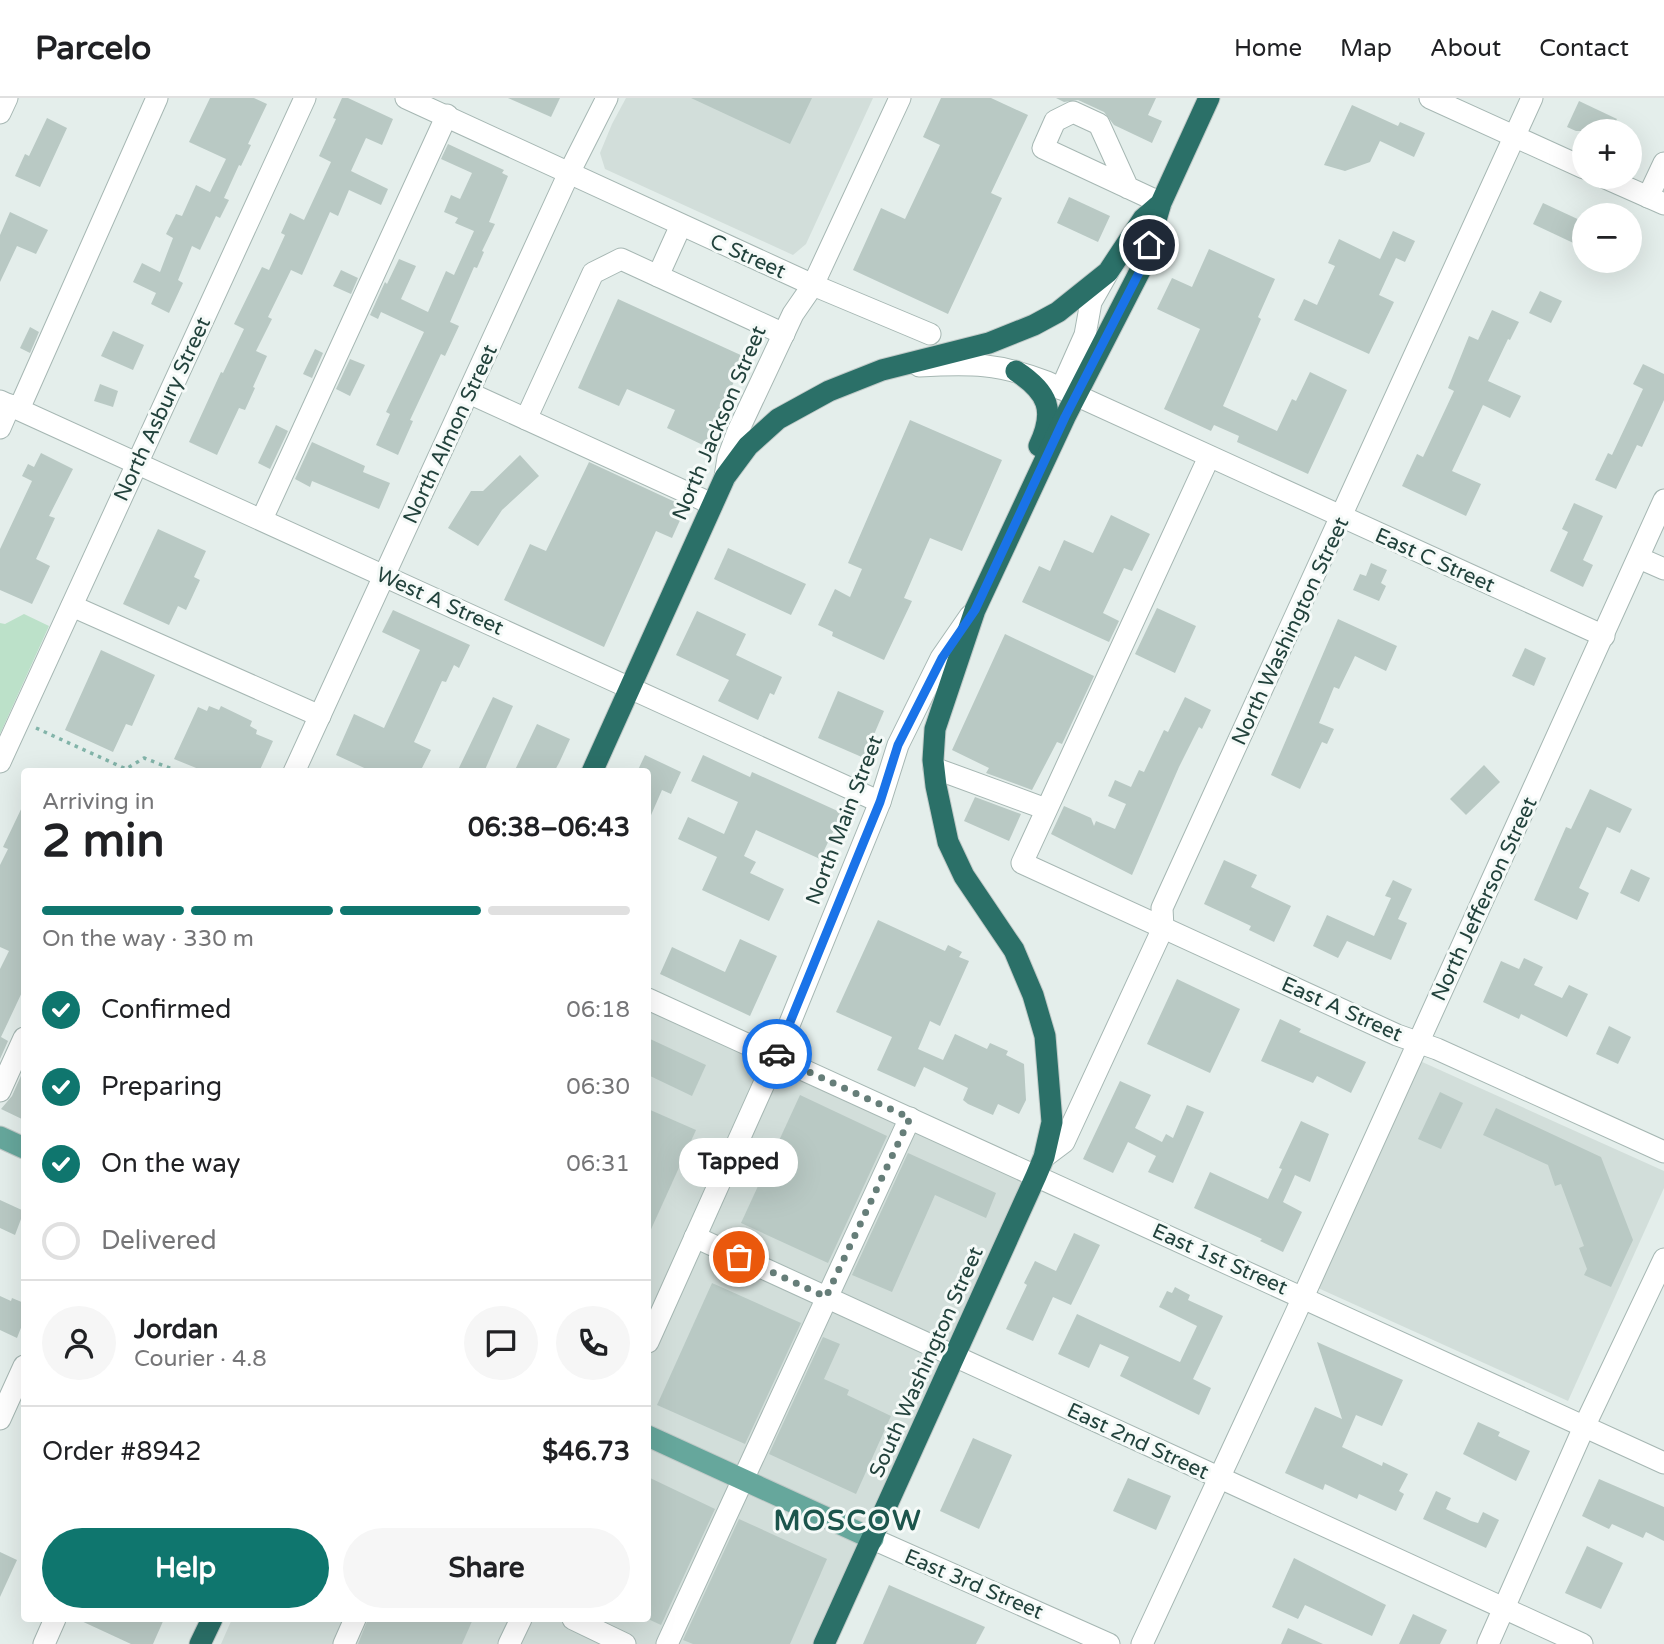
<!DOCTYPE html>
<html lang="en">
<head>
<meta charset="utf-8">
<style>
  body { margin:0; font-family:"Varela Round",sans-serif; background:#f6f6f6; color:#202124; height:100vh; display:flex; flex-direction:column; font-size:26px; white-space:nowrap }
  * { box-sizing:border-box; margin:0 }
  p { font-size:23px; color:#757577 }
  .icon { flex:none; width:38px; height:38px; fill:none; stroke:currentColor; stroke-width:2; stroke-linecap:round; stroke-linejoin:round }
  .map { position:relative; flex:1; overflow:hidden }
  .sheet { position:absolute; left:21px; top:670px; width:630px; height:854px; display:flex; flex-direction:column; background:#fff; border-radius:7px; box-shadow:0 7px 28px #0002 }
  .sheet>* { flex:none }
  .buttons { position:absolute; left:1572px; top:21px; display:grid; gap:14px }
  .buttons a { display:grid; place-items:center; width:70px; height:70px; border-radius:50%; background:#fff; box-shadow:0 7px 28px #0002; font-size:35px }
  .pin { position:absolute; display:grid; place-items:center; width:60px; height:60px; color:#fff; margin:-30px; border:4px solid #fff; border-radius:50%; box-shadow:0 2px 7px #0007 }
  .courier { position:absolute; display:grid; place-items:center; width:70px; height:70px; margin:-35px; border:5px solid #1a73e8; border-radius:50%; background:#fff; color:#222; box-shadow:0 2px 9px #0007 }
  .bubble { position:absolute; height:49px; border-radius:24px; background:#fff; box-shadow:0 7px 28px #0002; font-size:23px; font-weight:800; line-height:49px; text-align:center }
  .headline em { font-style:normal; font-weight:800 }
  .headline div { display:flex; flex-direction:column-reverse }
  .headline { display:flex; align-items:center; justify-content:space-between; height:119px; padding:0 21px }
  h1 { font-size:46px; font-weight:800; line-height:52px }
  .bar { display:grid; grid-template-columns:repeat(4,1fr); gap:10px 7px; align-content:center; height:84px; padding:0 21px }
  .bar i { height:9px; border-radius:5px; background:#e0e0e0 }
  .bar .selected { background:#0f766e }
  .bar p { grid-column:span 4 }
  .line { display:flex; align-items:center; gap:18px; padding:0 21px; border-top:2px solid #e0e0e0 }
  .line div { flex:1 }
  .round { display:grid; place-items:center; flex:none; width:74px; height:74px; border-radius:37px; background:#f6f6f6 }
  ol { padding:0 21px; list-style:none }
  li { display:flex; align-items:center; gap:21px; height:77px }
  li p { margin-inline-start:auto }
  li .icon { padding:7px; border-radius:50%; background:#0f766e; color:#fff; stroke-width:4 }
  li:last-child { color:#757577 }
  li i { width:38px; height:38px; border:4px solid #e0e0e0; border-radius:50% }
  .button { display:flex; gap:14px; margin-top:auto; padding:14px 21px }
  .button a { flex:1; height:80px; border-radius:42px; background:#0f766e; color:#fff; font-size:28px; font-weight:800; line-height:80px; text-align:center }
  .button a+a { background:#f6f6f6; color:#202124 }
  header { display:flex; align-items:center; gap:42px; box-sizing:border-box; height:98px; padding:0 35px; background:#fff; border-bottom:2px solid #e0e0e0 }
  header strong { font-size:33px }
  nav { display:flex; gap:38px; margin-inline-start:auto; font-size:24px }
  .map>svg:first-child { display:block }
  .built { fill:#d2deda }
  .green { fill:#bce1c9 }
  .building { fill:#b9c9c4 }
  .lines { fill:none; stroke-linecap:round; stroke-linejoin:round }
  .minor-casing { stroke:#a6b7b3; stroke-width:23 }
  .major-casing { stroke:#c1cac8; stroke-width:23 }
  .highway-casing { stroke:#c1cac8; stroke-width:23 }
  .path { stroke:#82b4a9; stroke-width:3.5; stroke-dasharray:3.5 5; stroke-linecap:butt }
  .minor { stroke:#fff; stroke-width:21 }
  .major { stroke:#66a79c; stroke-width:21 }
  .highway { stroke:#2b7068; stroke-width:21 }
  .done { stroke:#667e79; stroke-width:7; stroke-dasharray:0 12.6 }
  .route { stroke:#1a73e8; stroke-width:9 }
  .labels { text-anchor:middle; stroke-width:6; stroke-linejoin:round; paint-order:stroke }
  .street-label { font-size:21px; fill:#22423c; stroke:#f5faf8 }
  .district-label { font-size:28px; font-weight:bold; letter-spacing:2px; fill:#1c554c; stroke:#f5faf8 }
</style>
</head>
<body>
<header>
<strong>Parcelo</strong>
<nav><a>Home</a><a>Map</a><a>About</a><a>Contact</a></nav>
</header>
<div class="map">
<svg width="1664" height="1546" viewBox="0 0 1664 1546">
  <rect width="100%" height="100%" fill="#e4eeeb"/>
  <g class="built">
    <polygon points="626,0 873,0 806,146 793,157 605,71 600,55 612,26"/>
    <polygon points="648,900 1035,1081 826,1546 221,1546 232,1521 648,1521"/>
    <polygon points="1420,963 1664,1073 1664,1090 1568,1303 1318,1190"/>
  </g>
  <polygon class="green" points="24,516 49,528 0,636 0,525 5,526"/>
  <g class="building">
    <polygon points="210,0 254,0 267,6 248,46 251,47 241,68 239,67 224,100 229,102 220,120 216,118 200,152 192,148 178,182 183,185 169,215 151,206 156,195 133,184 142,165 160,174 173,140 166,136 176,116 182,118 196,87 210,94 226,61 189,44"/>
    <polygon points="342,0 348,0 393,21 382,47 366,40 351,73 388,91 381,107 349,92 338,118 330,114 302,177 291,172 268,219 272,221 256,253 267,258 253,289 255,290 245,312 239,310 217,357 189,344 221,274 223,275 244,231 234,226 262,169 269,172 285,137 281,135 290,115 304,122 331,64 319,58 336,21 333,20"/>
    <polygon points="508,0 560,0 551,19"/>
    <polygon points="691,0 812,0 790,46"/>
    <polygon points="941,0 991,0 1028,17 991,95 1002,100 948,216 853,172 881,110 905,121 940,47 923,39"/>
    <polygon points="1056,0 1156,0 1148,17 1162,23 1152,45 1114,27 1104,14 1078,2 1064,4"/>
    <polygon points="1579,3 1617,21 1611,33 1576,33 1567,29"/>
    <polygon points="1352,7 1398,28 1400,24 1425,35 1414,59 1380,43 1370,64 1345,73 1324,67"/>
    <polygon points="47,20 67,30 40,89 15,78 25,56 29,58"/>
    <polygon points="448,46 504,72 502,75 508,78 489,124 495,126 482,153 484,154 477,170 474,169 450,224 459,228 445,258 441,256 410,322 413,323 398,357 376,347 390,316 386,314 424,234 381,214 378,221 370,217 385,184 387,186 399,161 416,168 401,201 428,214 446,173 454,177 474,133 455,125 458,120 444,114 451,97 460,101 472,75 441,61"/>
    <polygon points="1069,99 1110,118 1098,144 1057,125"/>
    <polygon points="1543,105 1584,124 1584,150 1533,126"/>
    <polygon points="10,114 48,132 36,156 17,148 0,184 0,137"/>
    <polygon points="1393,133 1415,143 1405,164 1396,160 1379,197 1394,204 1369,256 1294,222 1304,201 1317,207 1335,168 1328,165 1339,141 1380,161"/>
    <polygon points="1209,151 1275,181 1258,219 1261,221 1223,308 1277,333 1292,301 1296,303 1310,274 1347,292 1308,376 1237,344 1239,338 1214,327 1211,333 1164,311 1200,231 1157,211 1172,180 1192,189"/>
    <polygon points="341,172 358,180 351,196 333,188"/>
    <polygon points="1540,193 1562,203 1551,225 1529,215"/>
    <polygon points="618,201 745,259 705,348 667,330 675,312 627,291 619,308 578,290"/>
    <polygon points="1492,212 1519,224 1510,242 1508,241 1488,283 1521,298 1510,320 1483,307 1452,373 1481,386 1466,418 1402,388 1417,356 1423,359 1454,293 1448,290 1469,238 1478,242"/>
    <polygon points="30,229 39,234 30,255 20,250"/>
    <polygon points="113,233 144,247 133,272 101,258"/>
    <polygon points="315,251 323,255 312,280 303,276"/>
    <polygon points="350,261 365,267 350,298 336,291"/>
    <polygon points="1643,266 1664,276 1664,302 1642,349 1637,347 1616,391 1595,382 1608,355 1612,357 1643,291 1633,286"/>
    <polygon points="100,286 118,293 113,309 94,303"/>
    <polygon points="910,322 1002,362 962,453 930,440 904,500 912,503 884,562 832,538 833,534 818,527 835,491 850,499 862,471 848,465"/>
    <polygon points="276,327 288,333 270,371 258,365"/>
    <polygon points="312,344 365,368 363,374 390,385 379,411 312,383 310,389 295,381"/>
    <polygon points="41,355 73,371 49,418 55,420 36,461 50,468 32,506 0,492 0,451 32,383 22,378 28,366 34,369"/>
    <polygon points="520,357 539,378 502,412 478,448 448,430 471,393 483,393"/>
    <polygon points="589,364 686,409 672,440 656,433 604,549 504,502 530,446 546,453"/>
    <polygon points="1574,405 1603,418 1583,462 1593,467 1583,489 1550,473 1568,434 1562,431"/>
    <polygon points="1111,417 1150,436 1132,473 1124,470 1103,515 1119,523 1109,544 1022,504 1039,468 1050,473 1064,442 1093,455"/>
    <polygon points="158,431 206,453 194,479 200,482 186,512 178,508 169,527 123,506"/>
    <polygon points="728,450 806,486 791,517 714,481"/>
    <polygon points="1371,465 1387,472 1381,485 1386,488 1379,503 1353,492 1360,476 1366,478"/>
    <polygon points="1157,510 1196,528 1175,575 1135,556"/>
    <polygon points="393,512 470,547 459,570 454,567 446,584 442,583 414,644 431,652 420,674 373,674 336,657 354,616 384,630 420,552 382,534"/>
    <polygon points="697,513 746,536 736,557 782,579 774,597 770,595 758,622 718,603 729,582 676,557"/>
    <polygon points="1338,521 1397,548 1386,573 1355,558 1339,591 1334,589 1319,625 1334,631 1327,646 1322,644 1300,691 1271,677"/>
    <polygon points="1005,536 1094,578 1062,646 1057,644 1032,692 986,675 989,670 952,652"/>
    <polygon points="1525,550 1546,560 1534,588 1512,578"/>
    <polygon points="101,552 155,577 132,628 126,626 113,654 65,632"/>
    <polygon points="838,593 884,613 864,660 818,640"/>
    <polygon points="493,599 513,608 484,674 457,674"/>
    <polygon points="1185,599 1211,612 1202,631 1199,629 1179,669 1132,777 1051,736 1064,708 1091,720 1094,728 1096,723 1115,731 1126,706 1108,698 1115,682 1131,689 1139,672 1144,674 1164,632 1168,634"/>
    <polygon points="209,608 219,612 221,608 252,623 250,628 257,632 256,636 273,643 259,674 206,674 174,661 198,609 207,613"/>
    <polygon points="537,626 570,641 559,665 554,674 514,674"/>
    <polygon points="645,657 681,674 671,696 662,692 648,724 648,674 637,674"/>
    <polygon points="703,657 750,679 752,674 842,715 820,761 756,732 744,758 756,764 750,775 784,791 769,823 702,792 717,759 678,741 688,719 724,736 738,704 691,683"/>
    <polygon points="1484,667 1500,684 1466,717 1450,701"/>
    <polygon points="1590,691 1632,711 1620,735 1607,729 1579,790 1589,795 1577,822 1534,802 1566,729 1571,731"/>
    <polygon points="975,699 1021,716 1009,743 964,723"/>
    <polygon points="24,705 24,890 1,939 8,943 0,961 0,871 9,853 0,849 0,767 8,751 3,749"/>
    <polygon points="1224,762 1257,777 1251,789 1291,808 1274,844 1249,832 1251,828 1204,806"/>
    <polygon points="1631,771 1650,780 1639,804 1620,795"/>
    <polygon points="1393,782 1412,791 1398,821 1407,825 1391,862 1347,843 1338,860 1313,848 1327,817 1374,838 1391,800 1385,798"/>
    <polygon points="878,822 945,853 948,847 962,854 959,859 969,863 940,928 930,923 918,951 943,962 955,936 987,951 990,945 1008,953 1006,957 1024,966 1026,1002 1019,1016 998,1006 993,1017 968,1006 963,1002 968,990 924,969 915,989 877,972 892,939 836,914"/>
    <polygon points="740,841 777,858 750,918 660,876 672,849 725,874"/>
    <polygon points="1524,860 1543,869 1534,887 1562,900 1569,887 1588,896 1567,939 1521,916 1519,921 1483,904 1501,863 1519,871"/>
    <polygon points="1177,881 1240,911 1210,975 1147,946"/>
    <polygon points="1280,921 1301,931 1299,934 1366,964 1351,995 1317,978 1313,985 1261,963"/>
    <polygon points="1609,928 1631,939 1618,966 1596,956"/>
    <polygon points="648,940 706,967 692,998 648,977"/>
    <polygon points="24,971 24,1022 1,1011 12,998"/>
    <polygon points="1120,983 1151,997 1135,1030 1162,1044 1166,1036 1173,1040 1187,1007 1204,1014 1173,1085 1148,1074 1156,1058 1128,1044 1113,1075 1083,1061"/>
    <polygon points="1440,994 1463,1005 1441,1051 1418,1041"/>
    <polygon points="800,997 887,1038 828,1165 741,1125"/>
    <polygon points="1496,1010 1601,1059 1633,1142 1611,1189 1584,1177 1587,1171 1579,1150 1584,1148 1561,1086 1555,1088 1548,1067 1483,1037"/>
    <polygon points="648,1011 696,1032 648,1138"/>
    <polygon points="1301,1023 1329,1036 1310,1084 1295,1077 1283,1104 1302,1114 1283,1154 1260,1143 1262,1141 1194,1110 1210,1074 1268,1101 1282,1071 1279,1070"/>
    <polygon points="908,1055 996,1095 986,1120 935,1097 892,1194 852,1177"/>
    <polygon points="0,1102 24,1113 15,1137 0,1130"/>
    <polygon points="1074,1135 1100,1147 1071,1207 1053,1199 1033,1243 1006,1231 1027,1187 1024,1185 1035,1163 1056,1173"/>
    <polygon points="712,1185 801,1225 745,1346 657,1307"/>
    <polygon points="1175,1189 1190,1197 1188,1202 1223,1218 1193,1281 1211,1290 1199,1317 1120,1278 1129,1259 1100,1246 1089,1270 1058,1256 1077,1216 1180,1264 1197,1228 1159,1209 1167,1193 1172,1195"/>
    <polygon points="0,1198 11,1203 12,1200 24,1205 24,1222 17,1240 0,1232"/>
    <polygon points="823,1239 840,1246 824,1281 849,1292 847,1297 891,1318 856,1396 769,1356"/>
    <polygon points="1317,1244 1403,1282 1382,1328 1356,1317 1342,1349 1382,1368 1383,1364 1408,1376 1399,1393 1404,1396 1396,1413 1359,1396 1357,1401 1325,1386 1323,1392 1285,1375 1315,1309 1342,1321"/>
    <polygon points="1478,1324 1500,1334 1498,1338 1530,1353 1516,1383 1463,1356"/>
    <polygon points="973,1340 1012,1357 979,1431 940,1413"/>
    <polygon points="648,1379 715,1411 661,1527 648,1521"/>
    <polygon points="1128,1380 1171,1398 1156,1432 1113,1413"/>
    <polygon points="1599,1381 1664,1409 1664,1443 1646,1434 1643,1440 1612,1426 1609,1431 1582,1418"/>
    <polygon points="1436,1393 1451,1400 1446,1411 1471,1423 1478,1425 1483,1414 1499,1422 1486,1450 1423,1421"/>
    <polygon points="739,1421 827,1461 790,1546 693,1546 683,1542"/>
    <polygon points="1587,1448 1623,1465 1601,1511 1565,1495"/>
    <polygon points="0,1454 17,1462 0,1499"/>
    <polygon points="1294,1460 1386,1507 1372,1538 1305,1507 1298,1521 1272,1509"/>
    <polygon points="889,1487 985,1529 976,1546 863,1546"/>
    <polygon points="1413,1516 1447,1532 1440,1546 1399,1546"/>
    <polygon points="77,1521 164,1521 153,1546 131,1546"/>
    <polygon points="368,1521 473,1521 462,1546 358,1546"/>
    <polygon points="1288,1530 1323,1546 1281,1546"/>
  </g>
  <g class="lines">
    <defs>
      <g id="minor">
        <polyline points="406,0 813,187 930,236"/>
        <polyline points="1430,0 1584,70"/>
        <polyline points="0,15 7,0"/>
        <polyline points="1603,79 1664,106"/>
        <polyline points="1128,90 1099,26 1073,14 1055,23 1043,50 1161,105"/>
        <polyline points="1648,99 1664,65"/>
        <polyline points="658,178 681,127"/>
        <path d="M919 268C971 265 998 265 1047 284L1604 538"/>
        <polyline points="1061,291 1085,237 1091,204 1108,174"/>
        <polyline points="469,295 712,406"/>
        <polyline points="0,303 880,704"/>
        <polyline points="19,311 157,0"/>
        <polyline points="526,321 593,175 621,161 784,236"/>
        <polyline points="0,330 10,307"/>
        <polyline points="1209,359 1022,765 1397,937 1437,951 1664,1054"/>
        <polyline points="725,379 728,360 738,333 793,216 813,187 900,0"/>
        <polyline points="262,421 447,17"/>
        <polyline points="1639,460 1664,471"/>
        <polyline points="72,508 320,618"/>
        <polyline points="0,664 305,0"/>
        <polyline points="934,670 1046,711"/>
        <polyline points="294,674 569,75 607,0"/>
        <polyline points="648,901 1664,1365"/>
        <polyline points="0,993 24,940"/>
        <polyline points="1044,1059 1064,1044 1163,830 1162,810 1532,0"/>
        <polyline points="695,1139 1582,1546"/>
        <polyline points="648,1244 776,959 880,704 898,647 941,560 970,518"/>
        <polyline points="0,1321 24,1268"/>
        <polyline points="873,1441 1109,1546"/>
        <polyline points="573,1521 625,1546"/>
        <polyline points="44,1546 55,1521"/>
        <polyline points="344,1546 355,1521"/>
        <polyline points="509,1546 521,1521"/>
        <polyline points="667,1546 910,1020"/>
        <polyline points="1142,1546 1294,1219 1664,402"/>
        <polyline points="1488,1546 1584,1329 1664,1161"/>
      </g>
      <g id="major">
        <polyline points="0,1039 24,1050"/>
        <polyline points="648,1338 873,1441"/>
      </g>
      <g id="highway">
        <path d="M1016 273C1048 294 1056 312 1039 348"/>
        <polyline points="592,674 725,379 748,348 778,321 829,293 882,272 989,245 1034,227 1058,214 1108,174 1143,121 1158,108"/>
        <polyline points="200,1546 212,1521"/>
        <polyline points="824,1546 1036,1078 1044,1059 1052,1024 1045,938 1033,897 1014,852 964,778 948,744 936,688 933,662 935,631 975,512 1065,319 1142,169 1161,105 1209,0"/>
      </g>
    </defs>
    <use href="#minor" class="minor-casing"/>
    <use href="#major" class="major-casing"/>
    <use href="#highway" class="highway-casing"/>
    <polyline class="path" points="36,630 126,671 144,660 180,674"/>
    <use href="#minor" class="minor"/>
    <use href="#major" class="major"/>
    <use href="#highway" class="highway"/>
  </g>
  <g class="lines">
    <polyline class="done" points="739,1159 826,1199 910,1020 776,959 777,956"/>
    <polyline class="route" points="777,956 880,704 898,647 942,560 975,512 1065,319 1142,169 1149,147"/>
  </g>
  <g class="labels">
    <g class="street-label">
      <text transform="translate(748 158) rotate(24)" y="7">C Street</text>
      <text transform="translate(162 311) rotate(-65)" y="7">North Asbury Street</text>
      <text transform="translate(719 325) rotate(-67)" y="7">North Jackson Street</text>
      <text transform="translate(450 336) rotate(-65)" y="7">North Almon Street</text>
      <text transform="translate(1435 462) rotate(24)" y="7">East C Street</text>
      <text transform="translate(440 503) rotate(24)" y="7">West A Street</text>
      <text transform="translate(1290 533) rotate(-65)" y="7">North Washington Street</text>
      <text transform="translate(844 722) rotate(-69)" y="7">North Main Street</text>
      <text transform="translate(1484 801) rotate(-65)" y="7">North Jefferson Street</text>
      <text transform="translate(1342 911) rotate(24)" y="7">East A Street</text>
      <text transform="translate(1220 1161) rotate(24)" y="7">East 1st Street</text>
      <text transform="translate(926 1264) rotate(-66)" y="7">South Washington Street</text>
      <text transform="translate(1138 1343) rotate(25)" y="7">East 2nd Street</text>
      <text transform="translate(974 1486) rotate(23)" y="7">East 3rd Street</text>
    </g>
    <g class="district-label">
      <text x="848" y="1432">MOSCOW</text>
    </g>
  </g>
</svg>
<div class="buttons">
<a>+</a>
<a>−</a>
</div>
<div class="pin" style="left:739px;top:1159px;background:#ea580c"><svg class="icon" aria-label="bag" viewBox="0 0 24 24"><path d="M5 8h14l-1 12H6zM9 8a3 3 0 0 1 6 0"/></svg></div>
<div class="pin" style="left:1149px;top:147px;background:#1f2937"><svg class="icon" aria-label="home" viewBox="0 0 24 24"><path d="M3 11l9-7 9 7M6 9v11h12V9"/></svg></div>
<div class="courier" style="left:777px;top:956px"><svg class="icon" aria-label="car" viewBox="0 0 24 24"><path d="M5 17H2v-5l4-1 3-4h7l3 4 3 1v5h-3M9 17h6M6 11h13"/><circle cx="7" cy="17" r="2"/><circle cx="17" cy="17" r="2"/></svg></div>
<div class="bubble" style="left:679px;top:1040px;width:119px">Tapped</div>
<section class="sheet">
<div class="headline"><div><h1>2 min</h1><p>Arriving in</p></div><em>06:38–06:43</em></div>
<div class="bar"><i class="selected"></i><i class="selected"></i><i class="selected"></i><i></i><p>On the way · 330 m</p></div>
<ol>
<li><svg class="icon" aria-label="check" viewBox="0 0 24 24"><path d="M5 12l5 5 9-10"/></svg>Confirmed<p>06:18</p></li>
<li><svg class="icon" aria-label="check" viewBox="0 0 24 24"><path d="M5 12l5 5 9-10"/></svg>Preparing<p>06:30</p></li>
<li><svg class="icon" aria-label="check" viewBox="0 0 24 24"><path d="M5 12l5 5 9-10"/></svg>On the way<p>06:31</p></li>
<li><i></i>Delivered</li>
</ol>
<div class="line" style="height:126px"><a class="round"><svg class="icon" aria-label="person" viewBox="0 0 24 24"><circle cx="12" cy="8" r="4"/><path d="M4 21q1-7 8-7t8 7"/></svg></a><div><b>Jordan</b><p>Courier · 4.8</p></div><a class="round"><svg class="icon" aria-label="chat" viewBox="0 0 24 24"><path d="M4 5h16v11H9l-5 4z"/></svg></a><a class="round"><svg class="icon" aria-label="phone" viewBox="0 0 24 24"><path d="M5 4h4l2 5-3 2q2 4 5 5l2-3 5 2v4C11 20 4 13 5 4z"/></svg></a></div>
<div class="line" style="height:91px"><div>Order #8942</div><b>$46.73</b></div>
<div class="button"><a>Help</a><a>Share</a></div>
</section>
</div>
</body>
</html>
